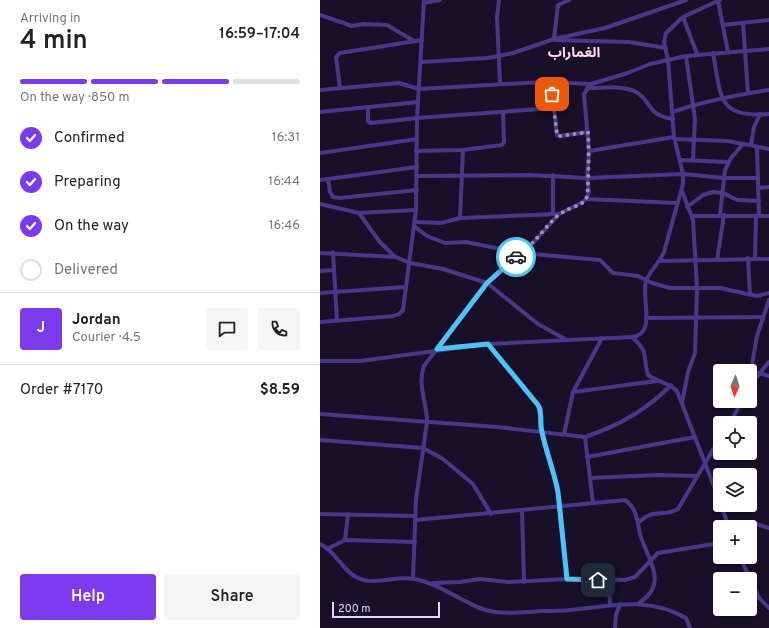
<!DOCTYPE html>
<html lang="en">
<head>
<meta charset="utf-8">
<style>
  body { margin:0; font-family:Overpass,"Noto Sans Arabic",sans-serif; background:#f6f6f6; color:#222; height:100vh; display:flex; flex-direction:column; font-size:15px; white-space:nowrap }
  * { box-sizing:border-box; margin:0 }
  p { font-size:13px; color:#767676 }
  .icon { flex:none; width:22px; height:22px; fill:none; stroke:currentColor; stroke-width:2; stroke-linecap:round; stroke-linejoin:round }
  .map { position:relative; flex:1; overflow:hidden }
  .sheet { display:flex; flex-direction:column; background:#fff; width:320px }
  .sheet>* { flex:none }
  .needle { width:26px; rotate:183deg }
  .buttons { position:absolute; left:393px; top:364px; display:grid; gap:8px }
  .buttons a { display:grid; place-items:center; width:44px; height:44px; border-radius:4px; background:#fff; box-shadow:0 1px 3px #0004; font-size:20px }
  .scale { position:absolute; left:12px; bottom:10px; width:108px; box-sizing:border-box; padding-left:4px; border:2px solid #e2d7ff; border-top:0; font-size:11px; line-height:14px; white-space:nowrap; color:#e2d7ff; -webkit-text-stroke:3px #180f29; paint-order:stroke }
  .pin { position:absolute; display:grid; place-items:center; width:34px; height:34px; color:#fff; margin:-17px; border-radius:8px; box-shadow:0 2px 6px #0006 }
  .courier { position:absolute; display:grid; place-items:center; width:40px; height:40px; margin:-20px; border:3px solid #4fc3f7; border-radius:50%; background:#fff; color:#222; box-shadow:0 1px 5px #0007 }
  .head em { font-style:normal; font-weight:600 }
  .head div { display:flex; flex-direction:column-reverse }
  .head { display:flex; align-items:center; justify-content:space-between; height:68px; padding:0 20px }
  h1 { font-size:26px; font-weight:600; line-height:30px }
  .bar { display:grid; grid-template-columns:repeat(4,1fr); gap:6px 4px; align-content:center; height:48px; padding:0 20px }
  .bar i { height:5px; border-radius:3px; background:#e0e0e0 }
  .bar .selected { background:#7c3aed }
  .bar p { grid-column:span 4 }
  .line { display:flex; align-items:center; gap:10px; padding:0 20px; border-top:1px solid #e0e0e0 }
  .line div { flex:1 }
  .round { display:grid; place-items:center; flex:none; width:42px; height:42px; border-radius:4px; background:#f6f6f6 }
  ol { padding:0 20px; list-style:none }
  li { display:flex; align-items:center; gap:12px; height:44px }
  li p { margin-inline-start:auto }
  li .icon { padding:4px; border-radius:50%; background:#7c3aed; color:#fff; stroke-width:4 }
  li:last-child { color:#767676 }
  li i { width:22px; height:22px; border:2px solid #e0e0e0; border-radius:50% }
  .cta { display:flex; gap:8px; margin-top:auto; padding:8px 20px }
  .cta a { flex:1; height:46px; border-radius:4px; background:#7c3aed; color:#fff; font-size:16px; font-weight:600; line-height:46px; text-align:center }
  .cta a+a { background:#f6f6f6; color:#222 }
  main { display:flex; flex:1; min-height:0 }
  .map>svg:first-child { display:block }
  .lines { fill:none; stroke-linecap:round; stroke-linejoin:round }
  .street { stroke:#49388a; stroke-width:4 }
  .done { stroke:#9b91b4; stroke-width:4; stroke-dasharray:0 7.2 }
  .route { stroke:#4fc3f7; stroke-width:5 }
  .labels { text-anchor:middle; stroke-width:4; stroke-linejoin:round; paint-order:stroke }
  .quarter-label { font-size:14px; font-weight:bold; fill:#ffd9eb; stroke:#180f29 }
</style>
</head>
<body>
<main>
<section class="sheet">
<div class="head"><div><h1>4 min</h1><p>Arriving in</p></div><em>16:59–17:04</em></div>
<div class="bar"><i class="selected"></i><i class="selected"></i><i class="selected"></i><i></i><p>On the way · 850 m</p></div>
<ol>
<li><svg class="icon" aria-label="check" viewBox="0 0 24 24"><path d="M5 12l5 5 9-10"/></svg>Confirmed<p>16:31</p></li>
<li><svg class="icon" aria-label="check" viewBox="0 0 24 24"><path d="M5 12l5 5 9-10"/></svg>Preparing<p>16:44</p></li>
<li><svg class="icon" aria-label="check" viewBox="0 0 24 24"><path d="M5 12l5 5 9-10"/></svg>On the way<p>16:46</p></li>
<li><i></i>Delivered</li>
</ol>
<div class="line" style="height:72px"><b class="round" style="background:#7c3aed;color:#fff">J</b><div><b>Jordan</b><p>Courier · 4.5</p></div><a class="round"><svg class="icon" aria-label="chat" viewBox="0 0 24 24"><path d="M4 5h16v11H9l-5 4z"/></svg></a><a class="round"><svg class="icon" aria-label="phone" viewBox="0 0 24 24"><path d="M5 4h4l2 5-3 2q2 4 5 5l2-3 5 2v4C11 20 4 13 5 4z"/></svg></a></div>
<div class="line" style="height:52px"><div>Order #7170</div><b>$8.59</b></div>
<div class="cta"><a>Help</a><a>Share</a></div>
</section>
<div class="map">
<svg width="449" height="628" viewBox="0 0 449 628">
  <rect width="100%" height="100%" fill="#180f29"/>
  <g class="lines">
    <g class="street">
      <polyline points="179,0 177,17 180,84"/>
      <polyline points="398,1 408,52"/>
      <polyline points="104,3 120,0"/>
      <polyline points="0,15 32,26 43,24 67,25 94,41"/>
      <polyline points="363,17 377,54"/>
      <polyline points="423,23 428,93"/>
      <polyline points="403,25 449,20"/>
      <polyline points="234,39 238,5 249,0"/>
      <polyline points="235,40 309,42 346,48"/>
      <path d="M393 53C401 94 396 119 449 114"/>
      <polyline points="366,56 375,119 373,160"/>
      <polyline points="101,62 168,58 193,53 234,39 285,28 366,0"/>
      <polyline points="20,88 16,57 20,53 102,40"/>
      <path d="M267 88C282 88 301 85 314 91 333 100 325 115 353 119"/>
      <polyline points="0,90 79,83 99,89 223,82 271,84 308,73 330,64 366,56 449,49"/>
      <polyline points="48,107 48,121 51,123 97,118 234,108 232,94 223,82"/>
      <polyline points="234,108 237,135 240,136 268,132"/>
      <polyline points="0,112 98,102"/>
      <path d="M353 112C384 101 416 95 449 90"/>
      <polyline points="355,139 408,141 449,149"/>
      <polyline points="431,145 434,127 440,114"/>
      <polyline points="437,147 439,216"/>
      <polyline points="96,151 143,150 182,145 184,142 183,112"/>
      <polyline points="269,151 354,137"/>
      <polyline points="0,153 97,139"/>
      <polyline points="360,160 408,162"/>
      <polyline points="97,176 210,175 267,178 363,174 404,178 438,178"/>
      <polyline points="8,179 10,192 13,197 20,198 97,190"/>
      <polyline points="0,180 97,167"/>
      <polyline points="438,188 449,187"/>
      <polyline points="362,191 373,220 377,288 375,353 368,372 362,403"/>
      <polyline points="266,199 357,203"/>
      <polyline points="0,204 39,213 59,241 75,257"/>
      <polyline points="367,207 383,195 393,192 403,193 417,200 439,201"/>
      <polyline points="39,213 96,210"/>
      <polyline points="233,214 233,175"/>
      <polyline points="400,215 405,170 411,158 423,144"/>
      <polyline points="372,216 449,216"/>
      <polyline points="140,218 143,150"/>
      <polyline points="95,222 121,223 140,218 239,214"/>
      <polyline points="94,226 107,236 125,243 146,242 201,253 280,260 293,273 318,276 332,283 350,288 400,288 437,296 449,293"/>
      <polyline points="13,252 17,321"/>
      <polyline points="0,253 76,257 90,263 123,269 167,283 218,324 245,339"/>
      <polyline points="428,258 430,295"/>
      <polyline points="435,258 436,216"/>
      <polyline points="397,260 404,215"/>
      <polyline points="340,261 449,259"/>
      <polyline points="0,271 14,270"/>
      <polyline points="0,293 86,287"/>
      <polyline points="326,318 443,317"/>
      <polyline points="0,322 74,316 79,314 83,310 96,210 97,118 104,0"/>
      <path d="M312 337C330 353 322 355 328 375 338 382 349 383 357 391L400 502"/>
      <polyline points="168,344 221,409 222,432 235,478 240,506 247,579"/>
      <path d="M0 361H40L168 344 312 337C337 334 321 299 326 281 329 272 340 262 344 252L363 184V174L354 137 348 60 344 42 346 33 363 17 400 0"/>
      <polyline points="439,373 449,376"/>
      <polyline points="430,376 437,336 449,300"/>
      <polyline points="430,385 449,362"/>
      <polyline points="253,392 337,381"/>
      <polyline points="0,414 178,427 265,437 273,503"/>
      <polyline points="410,423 422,401"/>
      <polyline points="244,434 253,392 282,338"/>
      <path d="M265 437C298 426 327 410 351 385"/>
      <polyline points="0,440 103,448 123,459 153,484 171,514"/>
      <polyline points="267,457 375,437"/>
      <polyline points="270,478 338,475 378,476"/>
      <polyline points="401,505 409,527"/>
      <polyline points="202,510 204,582"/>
      <polyline points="0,514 95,516"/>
      <path d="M95 520 305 500C317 508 317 521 320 534 327 559 350 583 319 603"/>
      <path d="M318 523C334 507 342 518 358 509L400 438"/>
      <polyline points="428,527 433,523 449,528"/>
      <polyline points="25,540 28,514"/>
      <path d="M0 544C15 550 22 571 38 578 55 586 76 575 94 579 123 584 150 609 175 612 190 614 206 612 221 611 231 611 241 611 251 610 293 606 327 596 366 618L370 628"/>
      <polyline points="7,549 25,540 95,542"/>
      <polyline points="420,557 439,598 449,608"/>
      <path d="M93 578 96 500 107 422C107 402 97 385 104 366L167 283 214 242 239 214 261 203 266 199 269 192 267 178 269 151 264 94 271 84"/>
      <polyline points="289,580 290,605"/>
      <polyline points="113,583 140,582 160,579 188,582 247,579 305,580 315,577 338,553 400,543"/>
      <polyline points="295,628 296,615 300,604"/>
    </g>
  </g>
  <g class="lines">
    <path class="done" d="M196 257C202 252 209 247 214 241 224 231 233 217 245 211 251 207 262 206 266 199 269 195 269 140 268 132L240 136 237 135 232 94"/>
    <path class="route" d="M196 257 167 283 117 349 168 344 218 405C223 413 219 423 222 432 226 452 234 471 238 492L247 579 278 580"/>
  </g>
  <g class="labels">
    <g class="quarter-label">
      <text x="254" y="57">الغماراب</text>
    </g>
  </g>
</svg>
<div class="buttons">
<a><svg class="needle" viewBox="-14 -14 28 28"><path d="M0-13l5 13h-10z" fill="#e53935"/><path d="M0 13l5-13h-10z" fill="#767676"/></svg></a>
<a><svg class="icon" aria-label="locate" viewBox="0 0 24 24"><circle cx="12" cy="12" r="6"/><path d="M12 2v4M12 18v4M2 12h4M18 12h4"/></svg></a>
<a><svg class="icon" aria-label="layers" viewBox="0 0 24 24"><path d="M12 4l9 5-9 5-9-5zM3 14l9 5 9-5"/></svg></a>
<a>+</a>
<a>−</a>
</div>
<div class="scale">200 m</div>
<div class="pin" style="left:232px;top:94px;background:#ea580c"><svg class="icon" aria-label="bag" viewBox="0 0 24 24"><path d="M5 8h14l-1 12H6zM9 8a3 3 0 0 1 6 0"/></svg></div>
<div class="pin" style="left:278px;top:580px;background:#1f2937"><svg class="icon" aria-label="home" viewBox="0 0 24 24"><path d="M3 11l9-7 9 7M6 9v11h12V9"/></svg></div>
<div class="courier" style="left:196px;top:257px"><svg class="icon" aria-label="car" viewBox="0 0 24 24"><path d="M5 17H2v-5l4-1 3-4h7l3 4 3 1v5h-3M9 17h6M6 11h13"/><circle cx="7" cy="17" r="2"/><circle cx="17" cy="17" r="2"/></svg></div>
</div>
</main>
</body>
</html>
